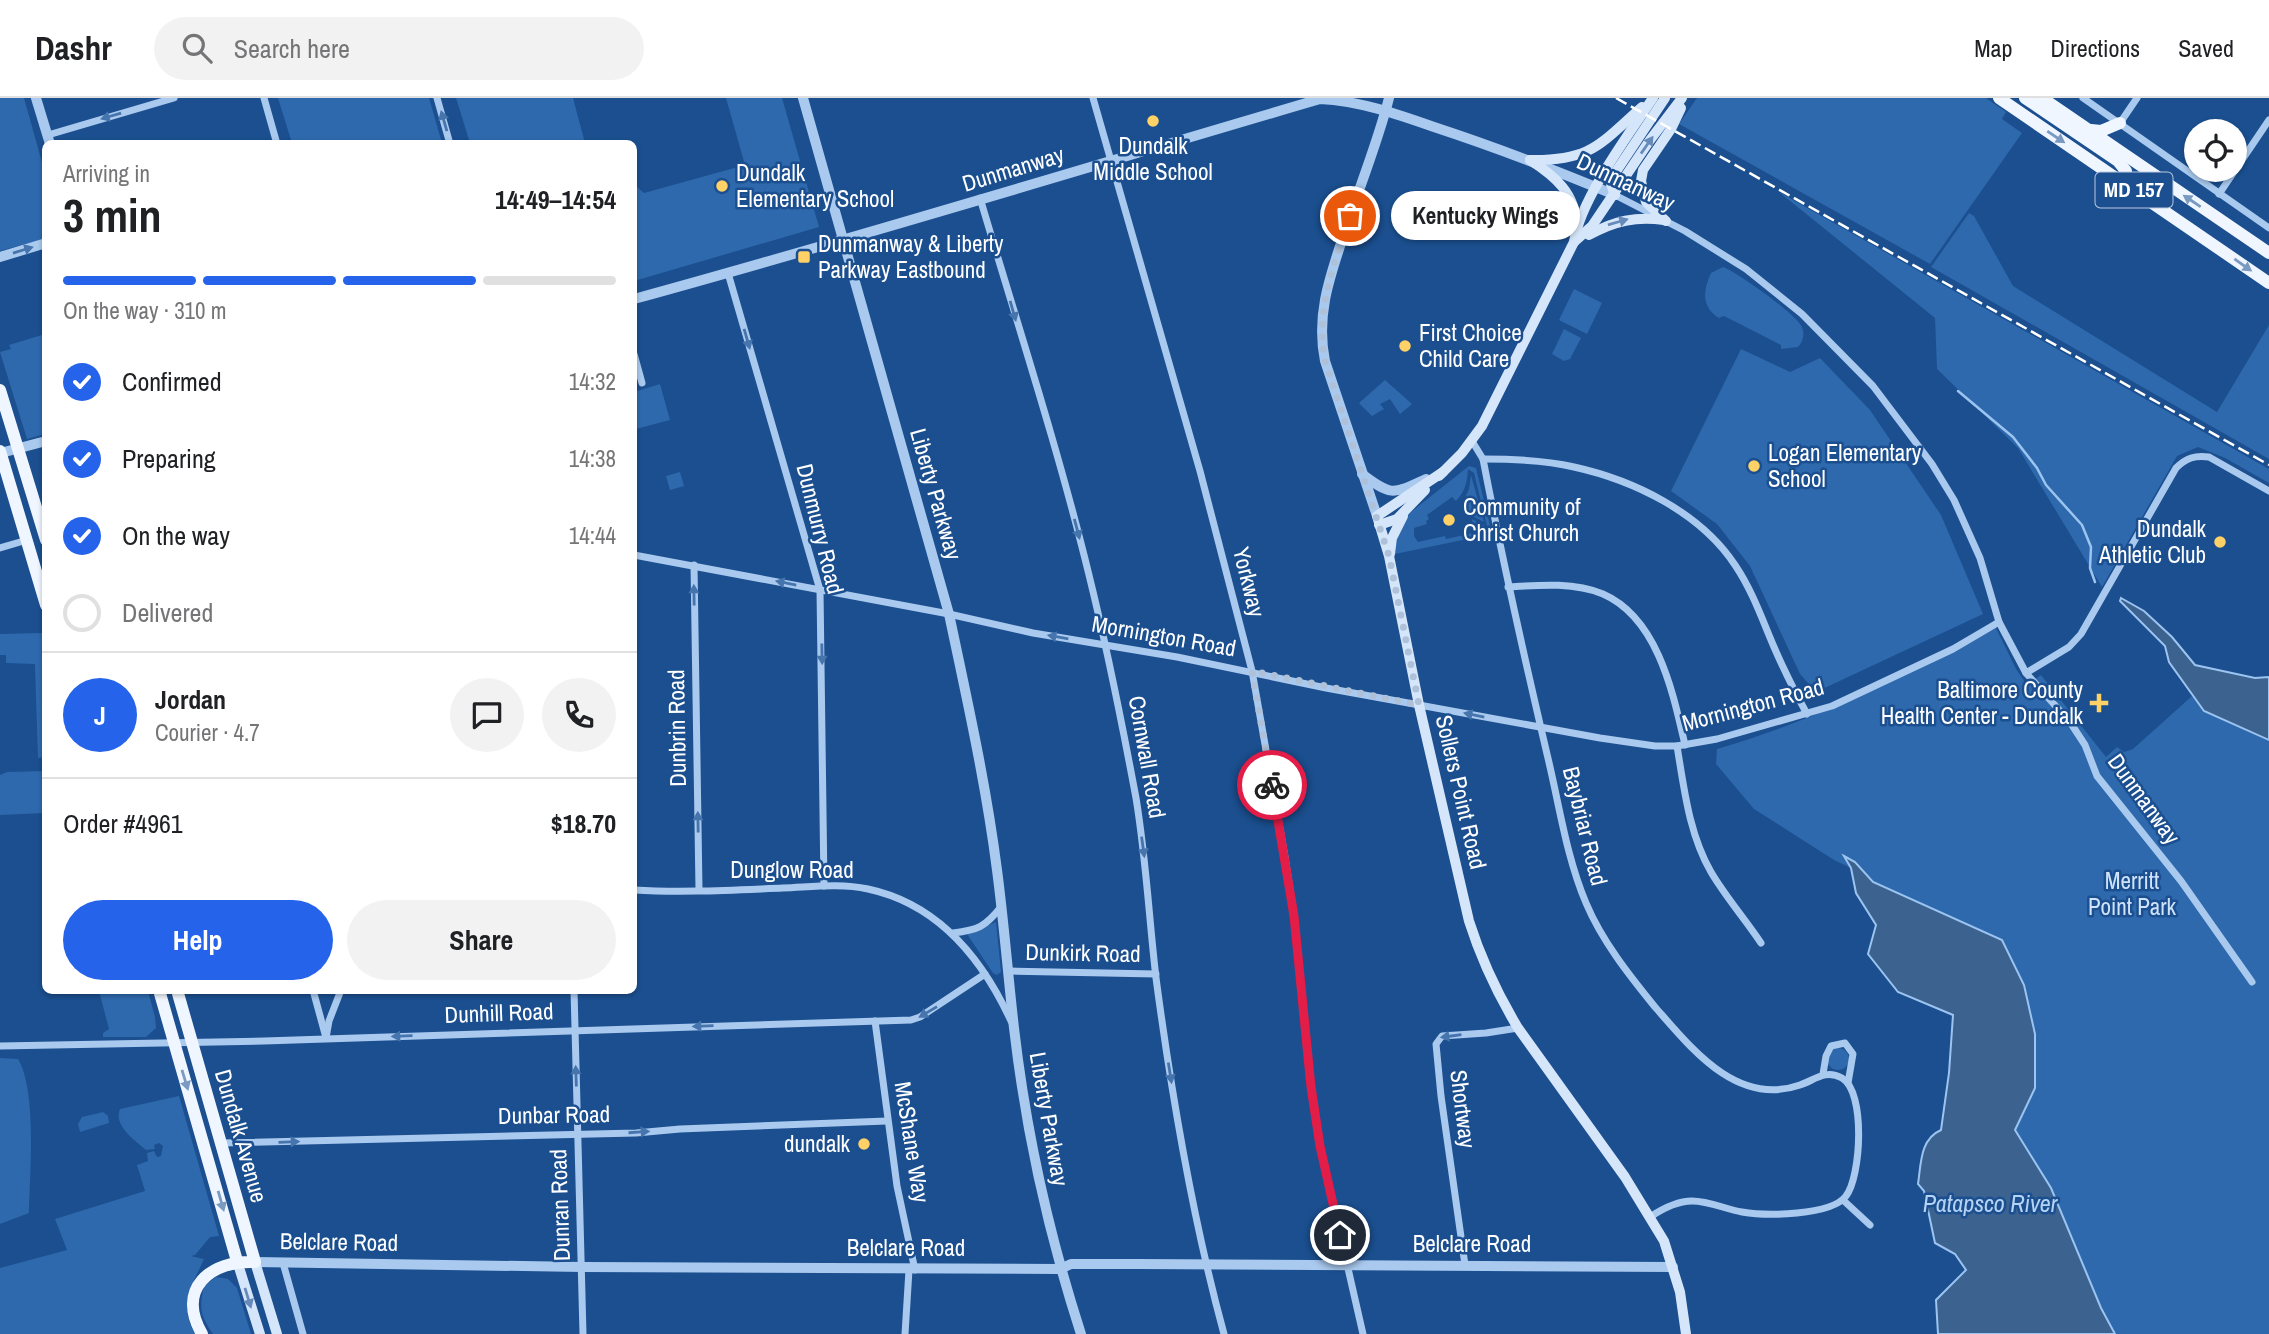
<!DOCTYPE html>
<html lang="en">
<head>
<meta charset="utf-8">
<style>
  body { margin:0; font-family:"Archivo Narrow",sans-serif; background:#f2f2f2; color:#202124; height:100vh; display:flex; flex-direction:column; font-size:26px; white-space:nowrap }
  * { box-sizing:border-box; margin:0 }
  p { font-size:23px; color:#757577 }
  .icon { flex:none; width:38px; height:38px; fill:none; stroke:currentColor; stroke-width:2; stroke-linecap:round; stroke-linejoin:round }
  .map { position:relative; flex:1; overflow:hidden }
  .details { position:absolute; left:42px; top:42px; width:595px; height:854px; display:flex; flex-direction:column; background:#fff; border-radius:10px; box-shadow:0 2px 5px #0004 }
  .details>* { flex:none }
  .controls { position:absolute; left:2184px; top:21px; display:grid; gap:14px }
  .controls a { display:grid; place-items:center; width:63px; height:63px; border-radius:50%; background:#fff; box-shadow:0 2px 5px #0004; font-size:35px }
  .pin { position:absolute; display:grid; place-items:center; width:60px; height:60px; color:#fff; margin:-30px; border:4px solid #fff; border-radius:50%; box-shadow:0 2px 7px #0007 }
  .courier { position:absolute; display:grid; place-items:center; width:70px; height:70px; margin:-35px; border:5px solid #e11d48; border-radius:50%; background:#fff; color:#222; box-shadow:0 2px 9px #0007 }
  .bubble { position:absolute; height:49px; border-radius:24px; background:#fff; box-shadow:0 2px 5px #0004; font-size:23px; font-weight:700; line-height:49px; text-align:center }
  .headline em { font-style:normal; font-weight:700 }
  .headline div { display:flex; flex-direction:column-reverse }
  .headline { display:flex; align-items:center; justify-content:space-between; height:119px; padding:0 21px }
  h1 { font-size:46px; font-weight:700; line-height:52px }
  .bar { display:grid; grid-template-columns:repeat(4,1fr); gap:10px 7px; align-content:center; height:84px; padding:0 21px }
  .bar i { height:9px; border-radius:5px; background:#e0e0e0 }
  .bar .selected { background:#2563eb }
  .bar p { grid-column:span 4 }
  .line { display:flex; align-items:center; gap:18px; padding:0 21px; border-top:2px solid #e0e0e0 }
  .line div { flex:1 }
  .round { display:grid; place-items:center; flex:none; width:74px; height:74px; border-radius:37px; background:#f2f2f2 }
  ol { padding:0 21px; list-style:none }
  li { display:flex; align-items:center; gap:21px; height:77px }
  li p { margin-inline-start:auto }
  li .icon { padding:7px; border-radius:50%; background:#2563eb; color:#fff; stroke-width:4 }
  li:last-child { color:#757577 }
  li i { width:38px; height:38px; border:4px solid #e0e0e0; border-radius:50% }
  .action { display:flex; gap:14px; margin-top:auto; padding:14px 21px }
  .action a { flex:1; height:80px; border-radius:42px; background:#2563eb; color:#fff; font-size:28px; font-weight:700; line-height:80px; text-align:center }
  .action a+a { background:#f2f2f2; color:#202124 }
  header { display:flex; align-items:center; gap:42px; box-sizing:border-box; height:98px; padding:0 35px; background:#fff; border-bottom:2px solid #e0e0e0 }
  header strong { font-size:33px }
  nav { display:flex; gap:38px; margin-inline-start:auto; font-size:24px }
  .search { width:490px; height:63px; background:#f2f2f2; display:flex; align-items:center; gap:18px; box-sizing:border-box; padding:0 24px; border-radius:38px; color:#757577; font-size:26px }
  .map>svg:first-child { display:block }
  .green { fill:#2e69ad }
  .water { fill:#3c6290; stroke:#9cc4f0; stroke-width:2 }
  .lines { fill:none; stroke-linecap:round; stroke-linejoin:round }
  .stream { stroke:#9cc4f0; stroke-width:2.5 }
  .minor { stroke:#a9c9ee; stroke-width:7 }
  .tertiary { stroke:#a9c9ee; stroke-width:10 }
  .secondary { stroke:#d6e6fa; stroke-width:10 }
  .primary { stroke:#f0f6ff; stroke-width:12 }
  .rail { stroke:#fff; stroke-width:2.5; stroke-dasharray:12 5; stroke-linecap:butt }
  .oneway { fill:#4674ac }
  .oneway2 { fill:#7b9ac1 }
  .oneway3 { fill:#668bba }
  .done { stroke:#afc1d8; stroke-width:7; stroke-dasharray:0 12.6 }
  .route { stroke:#e11d48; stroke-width:9 }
  .poi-dot { fill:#ffd166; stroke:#1b4f8f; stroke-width:2.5 }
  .labels { text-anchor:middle; stroke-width:5; stroke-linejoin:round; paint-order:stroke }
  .shield { fill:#1b4f8f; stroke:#bbcadd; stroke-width:2 }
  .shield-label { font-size:21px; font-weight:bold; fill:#fff }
  .poi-label { font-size:23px; fill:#fff; stroke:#1b4f8f; text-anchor:start }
  .street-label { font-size:23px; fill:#fff; stroke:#1b4f8f }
  .park-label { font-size:23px; fill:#cfe3fa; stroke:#1b4f8f }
  .water-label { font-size:24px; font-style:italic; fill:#b5d3f5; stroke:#1b4f8f }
</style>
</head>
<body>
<header>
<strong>Dashr</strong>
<div class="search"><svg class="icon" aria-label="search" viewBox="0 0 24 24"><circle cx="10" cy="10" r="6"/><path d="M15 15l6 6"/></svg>Search here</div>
<nav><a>Map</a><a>Directions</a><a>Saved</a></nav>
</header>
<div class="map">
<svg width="2269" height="1236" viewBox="0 0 2269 1236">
  <rect width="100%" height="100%" fill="#1b4f8f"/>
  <g class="green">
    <polygon points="0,0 24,0 45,75 46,140 0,153"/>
    <polygon points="278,0 429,0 442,45 292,45"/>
    <polygon points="456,0 573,0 585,45 470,45"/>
    <polygon points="726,0 782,0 819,129 634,183 634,86 644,95 745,67"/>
    <polygon points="1697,0 1986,0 2006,14 2002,21 2022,35 1930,166 1679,26"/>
    <polygon points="1779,94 2269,371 2269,385 2225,360 2198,349 2177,358 2102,489 2018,350 1937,271 1935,220"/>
    <polygon points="1969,115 1974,118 2013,188 2217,314 2269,227 2269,361 1931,169"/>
    <path d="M1723 169C1737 174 1796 216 1802 229 1805 236 1803 244 1798 249L1781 251V247L1724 218 1719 220C1701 209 1703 192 1711 175Z"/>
    <polygon points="1574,191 1602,205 1587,236 1559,222"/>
    <polygon points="1564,231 1581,240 1570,261 1564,263 1552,256"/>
    <polygon points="45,236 45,336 27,341 0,254 11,251 9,247"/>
    <polygon points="1741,251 1790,274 1820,260 1870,312 1941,417 1983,516 1816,594 1800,576 1750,468 1717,426 1671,393"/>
    <polygon points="1385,282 1412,306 1400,316 1390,301 1380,306 1384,311 1372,318 1359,305"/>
    <polygon points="660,286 670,322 636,331 634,321 634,294"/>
    <path d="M1469 368 1476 370 1492 436H1489L1474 375 1468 371C1467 384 1466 392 1456 403L1452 399 1427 417 1429 421 1426 423 1427 426 1414 430V438L1418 444 1445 438 1446 441 1473 435 1472 421 1485 428 1487 437 1395 456 1397 441 1406 418Z"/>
    <polygon points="680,374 684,388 670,392 666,378"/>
    <polygon points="1471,377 1484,424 1474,419 1463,404 1469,391"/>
    <path d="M1996 530 2016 571 2027 587 2041 577 2106 659 2117 649 2124 654 2133 651 2192 598 2204 613 2269 642V1236H2115L2101 1210 2051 1090 2015 1032 2035 990 1897 796 1873 784 1855 764 1845 760 1851 770 1834 762 1754 711 1716 666 1717 651C1814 623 1907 577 1996 530Z"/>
    <polygon points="42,535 46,547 46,659 38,660 35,566 6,565 6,557 0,557 0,536"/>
    <polygon points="45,673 45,715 0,717 0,677 7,674"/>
    <polygon points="996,824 1001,874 997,877 993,875 967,836"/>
    <polygon points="99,893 148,893 155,919 156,930 146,939 103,939 103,935 109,931"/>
    <circle cx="1838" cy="961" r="11"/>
    <path d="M0 960 18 961C37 992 30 1077 29 1115L0 1126Z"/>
    <path d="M179 998 219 1138 210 1139 195 1157 191 1158 204 1161C192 1188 178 1206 195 1236H0V1170L67 1152 55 1121 145 1093 137 1067 148 1063 147 1055 154 1053 157 1059 161 1058 163 1048 159 1045 154 1047 155 1051 146 1052C134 1042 113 1027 120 1011Z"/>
    <polygon points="103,1014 108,1018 109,1025 80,1034 78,1026 82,1019"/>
    <path d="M216 1179 228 1181 237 1190 251 1236H213C200 1217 199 1210 204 1188Z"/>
  </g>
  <g class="water">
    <polygon points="2121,500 2144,513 2172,539 2195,567 2255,580 2269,579 2269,642 2204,613 2169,564 2165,548 2120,503"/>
    <path d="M1844 758 1855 764 1873 784 2002 842 2024 887 2035 936V990L2015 1032 2051 1090 2101 1210 2115 1236H1938L1936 1202 1966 1172 1955 1156 1935 1145 1924 1093 1918 1086C1921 1066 1920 1041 1941 1032L1949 975 1953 917 1898 894 1868 856 1876 827 1856 795 1851 770Z"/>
  </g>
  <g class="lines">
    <polyline class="stream" points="1958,293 2013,339 2037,370 2046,387 2082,427 2091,449 2090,470 2095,484"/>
    <g class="minor">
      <polyline points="264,0 277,46"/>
      <polyline points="437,0 450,46"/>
      <polyline points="1093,0 1200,373 1252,573 1285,759 1294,818 1311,989 1320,1048 1363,1236"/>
      <polyline points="2083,0 2269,130"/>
      <polyline points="2120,25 2137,0"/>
      <polyline points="48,37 174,0"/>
      <polyline points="2219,96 2269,22"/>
      <polyline points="1615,97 1685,133 1746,171 1802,216 1873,288 1932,366 1954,402 1980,460 1999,524 2026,575 2070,624 2085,647 2097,678 2181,783 2252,884"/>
      <path d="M980 100C1017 225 1058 350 1089 477 1107 550 1122 625 1136 700 1146 760 1149 820 1156 880 1172 1000 1192 1119 1224 1236"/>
      <polyline points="728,175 820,492 824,788"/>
      <polyline points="634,256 642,285"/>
      <path d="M1472 343 1483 361C1502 460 1524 558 1547 656 1559 705 1566 758 1586 805 1602 843 1629 877 1655 909 1692 951 1737 1009 1800 987 1815 982 1825 971 1842 980 1866 994 1861 1079 1846 1098 1831 1118 1765 1118 1742 1114 1725 1111 1709 1103 1692 1103 1676 1103 1662 1111 1650 1119"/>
      <path d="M1483 361C1513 361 1544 362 1574 369 1633 382 1700 414 1735 467 1752 492 1762 521 1774 549 1784 572 1795 594 1807 616"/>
      <polyline points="0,450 27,442"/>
      <polyline points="634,457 949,516 1033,535 1177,559 1326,590 1600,640 1655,648 1677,648 1717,641 1832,608 1953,551 1999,524"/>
      <polyline points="694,467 699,792"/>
      <path d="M1508 489C1539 487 1574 484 1603 496 1658 520 1673 595 1685 647"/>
      <path d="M2026 575 2069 549 2081 536 2176 370C2186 360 2195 357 2209 359L2269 393"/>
      <path d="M1677 648C1684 690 1689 736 1711 774 1725 798 1745 821 1761 845"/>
      <path d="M634 792C683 795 733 792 783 790 811 789 840 785 868 791 938 806 982 860 1011 923"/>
      <path d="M953 835C978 832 985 829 1001 809"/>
      <polyline points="1009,873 1156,876"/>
      <polyline points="313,892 325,936"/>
      <polyline points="574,892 583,1236"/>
      <polyline points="875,923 897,1088 915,1172"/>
      <polyline points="326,940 329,923 341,892"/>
      <polyline points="0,948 264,943 911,922 920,919 985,876"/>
      <polyline points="1823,976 1826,958 1831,948 1845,945 1853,956 1848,985"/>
      <polyline points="221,1045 636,1035 680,1031 887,1023"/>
      <polyline points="1843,1102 1870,1127"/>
      <polyline points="283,1165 303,1236"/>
      <polyline points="1465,1167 1441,998 1436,946 1442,938 1486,935 1518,930"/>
      <polyline points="905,1236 909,1172"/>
    </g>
    <g class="tertiary">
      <polyline points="36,0 50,46"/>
      <path d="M803 0 949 516C967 601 986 686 997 772 1004 825 1008 878 1014 930 1026 1034 1049 1137 1081 1236"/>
      <polyline points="0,159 46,145"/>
      <path d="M634 201C864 138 1091 68 1320 1 1360 3 1397 16 1434 29 1495 49 1555 72 1615 97"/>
      <polyline points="1,355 46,343"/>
      <path d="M1362 376C1392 399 1393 396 1426 381"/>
      <path d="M1377 418 1325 263C1315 214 1332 173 1347 127 1361 85 1378 43 1389 0"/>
      <polyline points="255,1164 582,1169 1060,1171 1071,1166 1138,1166 1673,1169"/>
    </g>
    <g class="secondary">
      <path d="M1530 62C1591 63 1599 47 1642 9"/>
      <path d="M1530 62C1555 78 1576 96 1576 127"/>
      <polyline points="1615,97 1611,86 1613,78 1665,0"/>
      <polyline points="1666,123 1646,104 1641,83 1643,72 1671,31 1681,10"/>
      <path d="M1589 137C1614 123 1636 118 1664 122"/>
      <polyline points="1574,144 1592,128 1650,42 1682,0"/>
      <path d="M1443 374 1377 418 1389 458 1419 607 1469 823C1481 861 1497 895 1518 930L1625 1079 1664 1143 1680 1194 1686 1236"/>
      <path d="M1439 378 1462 355 1482 328 1574 144C1580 102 1628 37 1653 0"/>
      <polyline points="1379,427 1397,421 1425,392"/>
      <polyline points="1390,456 1392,440 1403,418"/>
      <polyline points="237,1163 260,1236"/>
      <polyline points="255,1164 277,1236"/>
    </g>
    <g class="primary">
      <polyline points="1999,0 2269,185"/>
      <polyline points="2025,0 2118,63 2126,73 2124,85"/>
      <polyline points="2042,0 2269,155"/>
      <polyline points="2091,32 2101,33 2120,25"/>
      <polyline points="0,292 46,442"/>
      <polyline points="0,353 46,507"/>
      <polyline points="159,892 237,1163"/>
      <path d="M177 892 255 1164C210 1162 176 1191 202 1236"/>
    </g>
    <polyline class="rail" points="1616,0 2269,367"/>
  </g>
  <defs><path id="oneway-solid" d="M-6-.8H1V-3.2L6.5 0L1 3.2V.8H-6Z" transform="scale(1.75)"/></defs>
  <g class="oneway">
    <use href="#oneway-solid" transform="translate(111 18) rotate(164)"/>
    <use href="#oneway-solid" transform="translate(444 23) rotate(-106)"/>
    <use href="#oneway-solid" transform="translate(23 152) rotate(-17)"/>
    <use href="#oneway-solid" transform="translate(1013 213) rotate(74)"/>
    <use href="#oneway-solid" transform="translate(747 241) rotate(74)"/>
    <use href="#oneway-solid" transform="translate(1077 431) rotate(75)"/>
    <use href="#oneway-solid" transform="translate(786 485) rotate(-169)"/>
    <use href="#oneway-solid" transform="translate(694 497) rotate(-91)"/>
    <use href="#oneway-solid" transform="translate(1058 539) rotate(-170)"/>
    <use href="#oneway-solid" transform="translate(822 556) rotate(89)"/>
    <use href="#oneway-solid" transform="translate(1474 617) rotate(-169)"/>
    <use href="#oneway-solid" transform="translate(698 724) rotate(-91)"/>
    <use href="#oneway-solid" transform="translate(1143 749) rotate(82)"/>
    <use href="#oneway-solid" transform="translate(928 914) rotate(149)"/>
    <use href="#oneway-solid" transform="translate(703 928) rotate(178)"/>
    <use href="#oneway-solid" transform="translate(402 938) rotate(178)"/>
    <use href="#oneway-solid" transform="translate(1451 938) rotate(172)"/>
    <use href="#oneway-solid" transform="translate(1170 975) rotate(81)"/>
    <use href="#oneway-solid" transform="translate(576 978) rotate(-92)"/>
    <use href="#oneway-solid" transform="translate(639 1034) rotate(-4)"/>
    <use href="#oneway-solid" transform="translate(289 1044) rotate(-2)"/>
  </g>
  <g class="oneway2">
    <use href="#oneway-solid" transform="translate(2056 39) rotate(34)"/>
    <use href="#oneway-solid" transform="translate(2192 103) rotate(-146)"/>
    <use href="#oneway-solid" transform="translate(2243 167) rotate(35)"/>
    <use href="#oneway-solid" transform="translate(185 982) rotate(73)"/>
    <use href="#oneway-solid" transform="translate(221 1103) rotate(74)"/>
  </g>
  <g class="oneway3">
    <use href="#oneway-solid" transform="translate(1647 47) rotate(-55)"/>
    <use href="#oneway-solid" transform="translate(1618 124) rotate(-16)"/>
    <use href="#oneway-solid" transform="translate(248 1200) rotate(73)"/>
  </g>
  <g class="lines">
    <path class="done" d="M1272 687 1252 573 1419 607 1389 458 1325 263C1315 212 1334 166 1350 118"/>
    <polyline class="route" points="1272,687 1294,818 1311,989 1320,1048 1340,1137"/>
  </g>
  <g class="poi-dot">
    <circle cx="1153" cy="23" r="7"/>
    <circle cx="722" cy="88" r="7"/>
    <rect x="797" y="152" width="14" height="14" rx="3.5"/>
    <circle cx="1405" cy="248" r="7"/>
    <circle cx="1754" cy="368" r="7"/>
    <circle cx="1449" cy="422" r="7"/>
    <circle cx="2220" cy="444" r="7"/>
    <path d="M2095.5 594.5h7v7h7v7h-7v7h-7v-7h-7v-7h7z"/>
    <circle cx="864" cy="1046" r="7"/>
  </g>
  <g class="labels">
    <rect class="shield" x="2095.5" y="74.5" width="77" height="35" rx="5"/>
    <g class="shield-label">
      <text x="2134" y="99">MD 157</text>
    </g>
    <g class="poi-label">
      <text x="1153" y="56" text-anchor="middle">Dundalk<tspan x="1153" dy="26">Middle School</tspan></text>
      <text x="736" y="83">Dundalk<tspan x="736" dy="26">Elementary School</tspan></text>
      <text x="818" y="154">Dunmanway &amp; Liberty<tspan x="818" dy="26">Parkway Eastbound</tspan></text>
      <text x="1419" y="243">First Choice<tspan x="1419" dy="26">Child Care</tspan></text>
      <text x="1768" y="363">Logan Elementary<tspan x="1768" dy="26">School</tspan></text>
      <text x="1463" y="417">Community of<tspan x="1463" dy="26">Christ Church</tspan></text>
      <text x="2206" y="439" text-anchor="end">Dundalk<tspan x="2206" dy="26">Athletic Club</tspan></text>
      <text x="2083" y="600" text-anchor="end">Baltimore County<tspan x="2083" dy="26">Health Center - Dundalk</tspan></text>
      <text x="850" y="1054" text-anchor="end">dundalk</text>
    </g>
    <g class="street-label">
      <text transform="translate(1013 71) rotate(-17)" y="8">Dunmanway</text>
      <text transform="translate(1626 84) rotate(25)" y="8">Dunmanway</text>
      <text transform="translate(936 396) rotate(74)" y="8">Liberty Parkway</text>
      <text transform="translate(820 431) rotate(76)" y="8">Dunmurry Road</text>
      <text transform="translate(1249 484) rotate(76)" y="8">Yorkway</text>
      <text transform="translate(1164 538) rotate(10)" y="8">Mornington Road</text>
      <text transform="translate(1753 607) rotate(-15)" y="8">Mornington Road</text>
      <text transform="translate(677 630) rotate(-91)" y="8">Dunbrin Road</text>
      <text transform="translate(1147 659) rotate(80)" y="8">Cornwall Road</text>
      <text transform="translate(1461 694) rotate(77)" y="8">Sollers Point Road</text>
      <text transform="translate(2144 701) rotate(54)" y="8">Dunmanway</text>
      <text transform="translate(1585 728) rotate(76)" y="8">Baybriar Road</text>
      <text x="792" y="780">Dunglow Road</text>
      <text transform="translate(1083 855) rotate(1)" y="8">Dunkirk Road</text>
      <text transform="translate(499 915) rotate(-2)" y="8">Dunhill Road</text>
      <text transform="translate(1463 1011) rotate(83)" y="8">Shortway</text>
      <text transform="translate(554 1017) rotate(-1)" y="8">Dunbar Road</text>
      <text transform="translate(1049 1021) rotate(80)" y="8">Liberty Parkway</text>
      <text transform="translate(241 1038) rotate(74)" y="8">Dundalk Avenue</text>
      <text transform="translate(912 1044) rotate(81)" y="8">McShane Way</text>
      <text transform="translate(560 1107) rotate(-92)" y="8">Dunran Road</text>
      <text transform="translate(339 1144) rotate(1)" y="8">Belclare Road</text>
      <text x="1472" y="1154">Belclare Road</text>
      <text x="906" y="1158">Belclare Road</text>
    </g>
    <g class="park-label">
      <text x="2132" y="791">Merritt<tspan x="2132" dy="26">Point Park</tspan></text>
    </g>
    <g class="water-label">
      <text x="1990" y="1114">Patapsco River</text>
    </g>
  </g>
</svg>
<div class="controls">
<a><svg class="icon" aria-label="locate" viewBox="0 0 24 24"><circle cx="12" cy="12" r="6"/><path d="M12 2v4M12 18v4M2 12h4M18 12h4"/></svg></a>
</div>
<div class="pin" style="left:1350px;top:118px;background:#ea580c"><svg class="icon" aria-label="bag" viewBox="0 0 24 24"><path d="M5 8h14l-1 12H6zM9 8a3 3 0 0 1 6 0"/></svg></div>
<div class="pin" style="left:1340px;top:1137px;background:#1f2937"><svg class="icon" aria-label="home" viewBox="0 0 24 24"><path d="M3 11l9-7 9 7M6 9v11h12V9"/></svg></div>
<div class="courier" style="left:1272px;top:687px"><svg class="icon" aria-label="bike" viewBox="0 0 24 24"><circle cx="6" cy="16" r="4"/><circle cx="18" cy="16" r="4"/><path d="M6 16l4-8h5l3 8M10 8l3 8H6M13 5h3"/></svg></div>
<div class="bubble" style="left:1391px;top:93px;width:189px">Kentucky Wings</div>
<section class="details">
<div class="headline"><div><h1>3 min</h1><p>Arriving in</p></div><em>14:49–14:54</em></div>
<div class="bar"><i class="selected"></i><i class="selected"></i><i class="selected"></i><i></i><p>On the way · 310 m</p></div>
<ol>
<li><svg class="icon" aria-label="check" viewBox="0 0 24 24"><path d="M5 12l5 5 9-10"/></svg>Confirmed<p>14:32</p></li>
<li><svg class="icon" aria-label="check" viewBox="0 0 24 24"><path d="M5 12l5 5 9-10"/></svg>Preparing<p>14:38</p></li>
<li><svg class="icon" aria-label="check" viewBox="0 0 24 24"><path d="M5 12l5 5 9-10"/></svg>On the way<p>14:44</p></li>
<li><i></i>Delivered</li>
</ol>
<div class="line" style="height:126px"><b class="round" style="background:#2563eb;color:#fff">J</b><div><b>Jordan</b><p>Courier · 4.7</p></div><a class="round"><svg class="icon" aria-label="chat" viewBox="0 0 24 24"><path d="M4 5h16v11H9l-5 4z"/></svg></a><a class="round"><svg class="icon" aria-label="phone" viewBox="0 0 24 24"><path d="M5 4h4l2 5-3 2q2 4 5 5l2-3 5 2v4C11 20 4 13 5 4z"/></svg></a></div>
<div class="line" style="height:91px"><div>Order #4961</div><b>$18.70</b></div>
<div class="action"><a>Help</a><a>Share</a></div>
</section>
</div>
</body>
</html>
